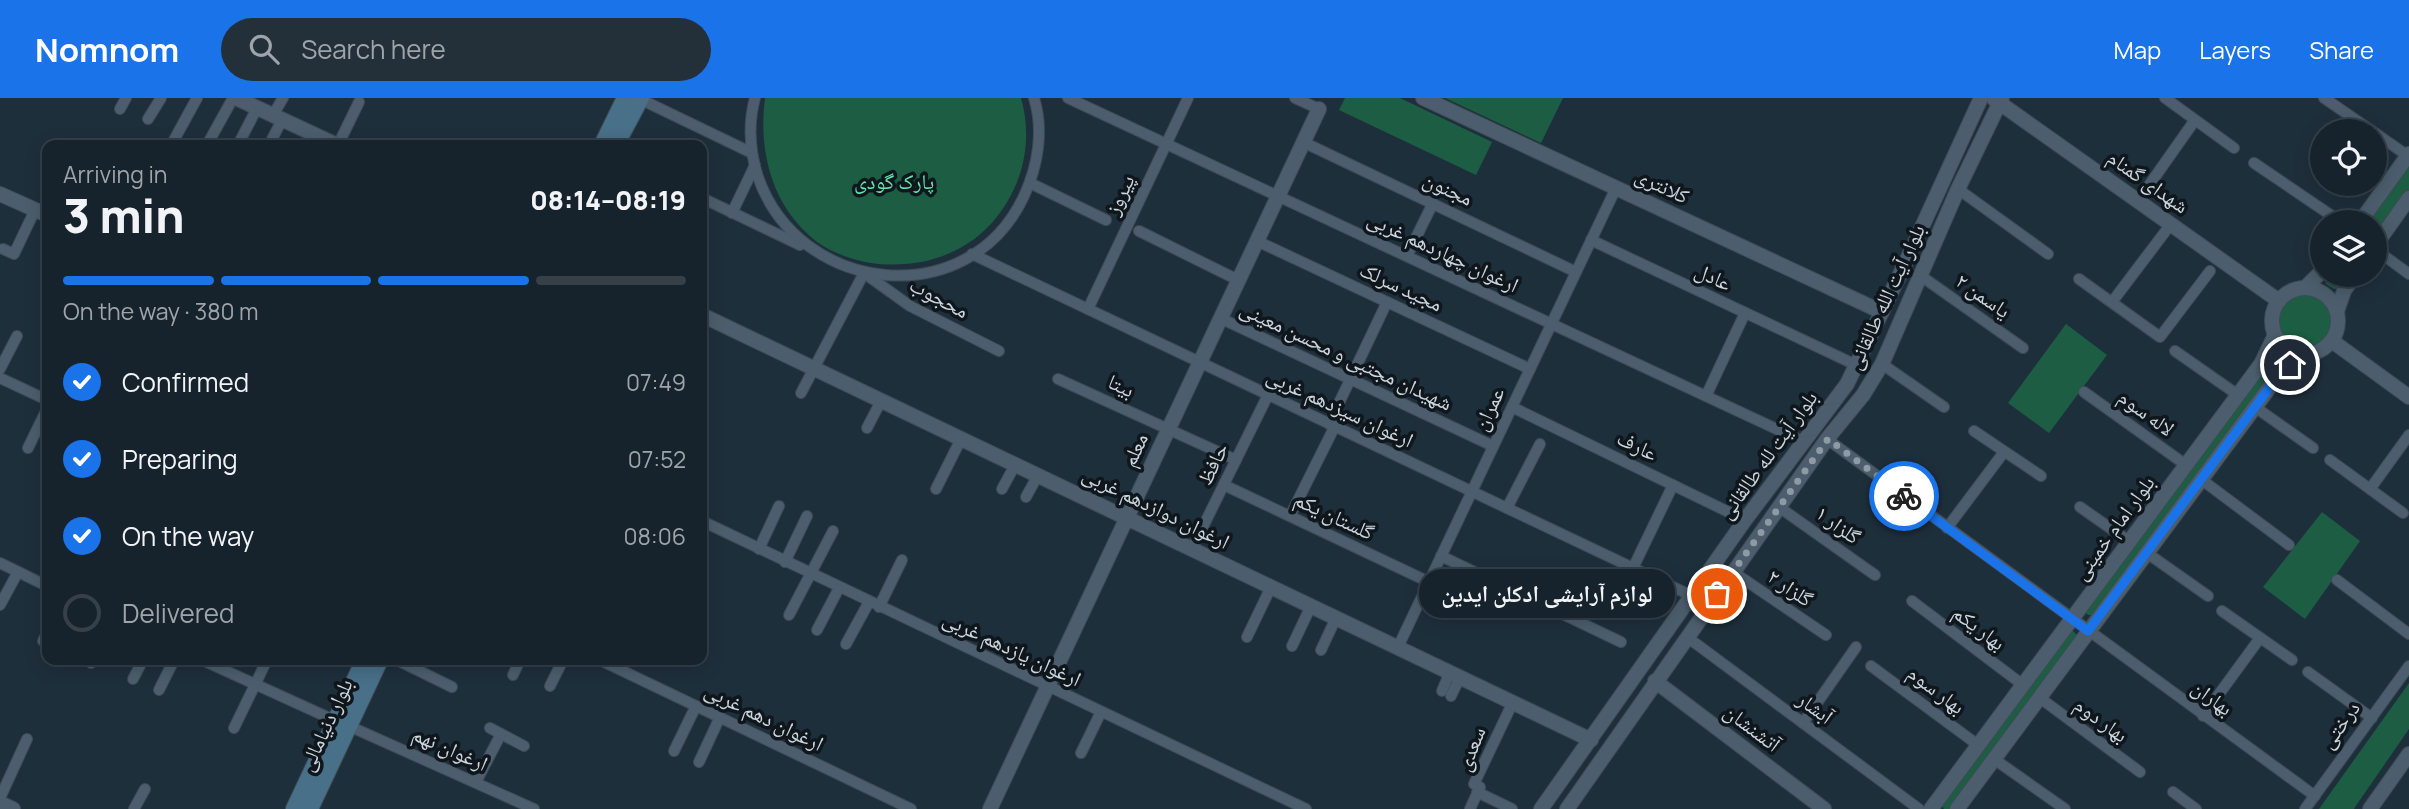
<!DOCTYPE html>
<html lang="en">
<head>
<meta charset="utf-8">
<style>
  body { margin:0; font-family:Manrope,"Noto Naskh Arabic",sans-serif; background:#232f39; color:#f1f3f6; height:100vh; display:flex; flex-direction:column; font-size:26px; white-space:nowrap }
  * { box-sizing:border-box; margin:0 }
  p { font-size:23px; color:#9ea4aa }
  .icon { flex:none; width:38px; height:38px; fill:none; stroke:currentColor; stroke-width:2; stroke-linecap:round; stroke-linejoin:round }
  .map { position:relative; flex:1; overflow:hidden }
  .sheet { position:absolute; left:42px; top:42px; width:665px; height:525px; display:flex; flex-direction:column; background:#16232d; border-radius:14px; box-shadow:0 4px 18px #0003,0 0 0 2px #354049 }
  .sheet>* { flex:none }
  .fabs { position:absolute; left:2310px; top:21px; display:grid; gap:14px }
  .fabs a { display:grid; place-items:center; width:77px; height:77px; border-radius:50%; background:#16232d; box-shadow:0 4px 18px #0003,0 0 0 2px #354049; font-size:35px }
  .pin { position:absolute; display:grid; place-items:center; width:60px; height:60px; color:#fff; margin:-30px; border:4px solid #fff; border-radius:50%; box-shadow:0 2px 7px #0007 }
  .courier { position:absolute; display:grid; place-items:center; width:70px; height:70px; margin:-35px; border:5px solid #1a73e8; border-radius:50%; background:#fff; color:#222; box-shadow:0 2px 9px #0007 }
  .bubble { position:absolute; height:49px; border-radius:24px; background:#16232d; box-shadow:0 4px 18px #0003,0 0 0 2px #354049; font-size:23px; font-weight:800; line-height:49px; text-align:center }
  .overview em { font-style:normal; font-weight:800 }
  .overview div { display:flex; flex-direction:column-reverse }
  .overview { display:flex; align-items:center; justify-content:space-between; height:119px; padding:0 21px }
  h1 { font-size:46px; font-weight:800; line-height:52px }
  .bar { display:grid; grid-template-columns:repeat(4,1fr); gap:10px 7px; align-content:center; height:84px; padding:0 21px }
  .bar i { height:9px; border-radius:5px; background:#354049 }
  .bar .selected { background:#1a73e8 }
  .bar p { grid-column:span 4 }
  ol { padding:0 21px; list-style:none }
  li { display:flex; align-items:center; gap:21px; height:77px }
  li p { margin-inline-start:auto }
  li .icon { padding:7px; border-radius:50%; background:#1a73e8; color:#fff; stroke-width:4 }
  li:last-child { color:#9ea4aa }
  li i { width:38px; height:38px; border:4px solid #354049; border-radius:50% }
  header { display:flex; align-items:center; gap:42px; box-sizing:border-box; height:98px; padding:0 35px; background:#1a73e8; color:#fff }
  header strong { font-size:33px }
  nav { display:flex; gap:38px; margin-inline-start:auto; font-size:24px }
  .search { width:490px; height:63px; background:#232f39; display:flex; align-items:center; gap:18px; box-sizing:border-box; padding:0 24px; border-radius:38px; color:#9ea4aa; font-size:26px }
  .map>svg:first-child { display:block }
  .green { fill:#1d5d44 }
  .lines { fill:none; stroke-linecap:round; stroke-linejoin:round }
  .minor-casing { stroke:#3e4b57; stroke-width:12 }
  .tertiary-casing { stroke:#3e4b57; stroke-width:16 }
  .secondary-casing { stroke:#3e4b57; stroke-width:18 }
  .minor { stroke:#4c5e6d; stroke-width:10 }
  .tertiary { stroke:#4c5e6d; stroke-width:14 }
  .secondary { stroke:#487088; stroke-width:16 }
  .done { stroke:#8e9ba5; stroke-width:7; stroke-dasharray:0 12.6 }
  .route { stroke:#1a73e8; stroke-width:9 }
  .labels { text-anchor:middle; stroke-width:7; stroke-linejoin:round; paint-order:stroke }
  .park-label { font-size:21px; fill:#60e7b1; stroke:#0f161c }
  .street-label { font-size:21px; fill:#cbd5de; stroke:#0f161c }
</style>
</head>
<body>
<header>
<strong>Nomnom</strong>
<div class="search"><svg class="icon" aria-label="search" viewBox="0 0 24 24"><circle cx="10" cy="10" r="6"/><path d="M15 15l6 6"/></svg>Search here</div>
<nav><a>Map</a><a>Layers</a><a>Share</a></nav>
</header>
<div class="map">
<svg width="2409" height="711" viewBox="0 0 2409 711">
  <rect width="100%" height="100%" fill="#1e2f3c"/>
  <g class="green">
    <path d="M765 0H1021C1030 31 1027 65 1013 93 986 149 931 173 871 165 853 162 832 155 817 144 772 109 758 54 765 0Z"/>
    <polygon points="1345,0 1400,0 1492,44 1476,77 1339,12"/>
    <polygon points="1445,0 1563,0 1541,45"/>
    <polygon points="2409,61 2409,94 2375,143 2375,124 2362,124"/>
    <polygon points="2324,177 2351,177 2342,190 2334,191 2326,186"/>
    <circle cx="2305" cy="223" r="26"/>
    <polygon points="2066,226 2107,257 2049,335 2008,305"/>
    <polygon points="2264,273 2270,277 2270,282 2092,517 2088,517 2085,514"/>
    <polygon points="2322,414 2360,443 2305,521 2263,489"/>
    <polygon points="2072,532 2078,538 1952,711 1944,711 1942,708"/>
    <polygon points="2409,585 2409,631 2355,709 2354,711 2319,711"/>
  </g>
  <g class="lines">
    <defs>
      <g id="minor">
        <path d="M755 0C748 26 750 54 758 79 799 197 969 216 1024 98 1038 68 1044 32 1034 0"/>
        <polyline points="1068,0 1802,343"/>
        <polyline points="1295,0 1319,11"/>
        <polyline points="2165,0 2234,50"/>
        <polyline points="2324,0 2372,33"/>
        <polyline points="640,1 752,55"/>
        <polyline points="120,11 126,0"/>
        <polyline points="273,17 283,0"/>
        <polyline points="148,21 161,0"/>
        <polyline points="2375,35 2408,58"/>
        <polyline points="174,42 197,0"/>
        <polyline points="1303,44 1576,174"/>
        <polyline points="207,47 233,0"/>
        <polyline points="238,47 257,10"/>
        <polyline points="269,47 282,22"/>
        <polyline points="338,47 359,4"/>
        <polyline points="2254,65 2341,124"/>
        <polyline points="1030,85 1106,122"/>
        <polyline points="1958,91 2048,156"/>
        <polyline points="702,100 800,147"/>
        <polyline points="2138,103 2195,22"/>
        <polyline points="732,115 755,67"/>
        <polyline points="1139,133 1238,182"/>
        <polyline points="1591,142 1856,267"/>
        <polyline points="1257,143 1530,271"/>
        <polyline points="3,151 14,156 35,112"/>
        <polyline points="2375,151 2409,176"/>
        <polyline points="972,156 1692,498"/>
        <polyline points="1407,158 1433,105"/>
        <polyline points="1921,178 2023,250"/>
        <polyline points="2079,181 2160,239 2210,173"/>
        <polyline points="2112,204 2171,126"/>
        <polyline points="1088,211 1188,0"/>
        <polyline points="1220,220 1493,348"/>
        <polyline points="2175,253 2238,297"/>
        <polyline points="1882,266 1944,309"/>
        <polyline points="0,271 17,238"/>
        <polyline points="0,280 47,302"/>
        <polyline points="1058,281 1236,362"/>
        <polyline points="2084,294 2186,367"/>
        <polyline points="801,295 864,175 910,208 999,253"/>
        <polyline points="1706,298 1745,215"/>
        <polyline points="1512,309 1745,422"/>
        <polyline points="2255,309 2313,350"/>
        <polyline points="1329,326 1387,204"/>
        <polyline points="867,330 881,303"/>
        <polyline points="1974,333 2041,378"/>
        <polyline points="1827,341 2315,698"/>
        <polyline points="28,350 47,311"/>
        <polyline points="2330,362 2403,415"/>
        <polyline points="2202,382 2289,447"/>
        <polyline points="1224,387 1429,484"/>
        <polyline points="936,391 961,341"/>
        <polyline points="1002,391 1015,367"/>
        <polyline points="2370,391 2409,337"/>
        <polyline points="1026,399 1038,377"/>
        <polyline points="1779,409 1875,477"/>
        <polyline points="2080,409 2130,444"/>
        <polyline points="1507,410 1540,346"/>
        <polyline points="1290,418 1335,328"/>
        <polyline points="702,423 1306,711"/>
        <polyline points="1947,430 2004,354"/>
        <polyline points="759,451 779,408"/>
        <polyline points="1192,451 1268,297"/>
        <polyline points="2147,455 2208,498"/>
        <polyline points="1441,458 1621,544"/>
        <polyline points="785,464 807,418"/>
        <polyline points="0,465 47,488"/>
        <polyline points="1633,470 1673,387"/>
        <polyline points="1733,474 1826,537"/>
        <polyline points="2337,482 2409,536"/>
        <polyline points="1912,503 2023,587"/>
        <polyline points="0,507 18,474"/>
        <polyline points="879,509 902,462"/>
        <polyline points="2222,513 2292,562"/>
        <polyline points="789,517 833,433"/>
        <polyline points="817,532 839,490"/>
        <polyline points="1247,539 1271,489"/>
        <polyline points="1687,539 1919,711"/>
        <polyline points="43,543 47,535"/>
        <polyline points="846,546 869,504"/>
        <polyline points="1292,548 1311,508"/>
        <polyline points="1398,549 1616,90"/>
        <polyline points="1321,552 1336,520"/>
        <polyline points="202,562 336,623"/>
        <polyline points="397,562 452,589"/>
        <polyline points="600,562 911,711"/>
        <polyline points="91,565 93,562"/>
        <polyline points="1871,568 1978,647"/>
        <polyline points="2308,574 2372,620"/>
        <polyline points="513,577 520,562"/>
        <polyline points="133,581 143,562"/>
        <polyline points="550,588 563,562"/>
        <polyline points="159,592 174,562"/>
        <polyline points="1442,593 1450,574"/>
        <polyline points="1451,598 1460,579"/>
        <polyline points="2040,600 2140,674"/>
        <polyline points="2203,618 2260,540"/>
        <polyline points="1803,625 1856,549"/>
        <polyline points="349,628 534,711"/>
        <polyline points="234,630 267,562"/>
        <polyline points="490,630 524,648"/>
        <polyline points="674,653 696,608"/>
        <polyline points="1081,655 1101,614"/>
        <polyline points="1994,661 2065,711"/>
        <polyline points="699,664 720,619"/>
        <polyline points="476,684 501,636"/>
        <polyline points="1477,694 1512,711"/>
        <polyline points="2173,694 2196,711"/>
        <polyline points="0,700 27,641"/>
        <polyline points="134,711 145,691"/>
        <polyline points="1470,711 1480,689 1474,686 1513,604"/>
        <polyline points="2305,711 2409,568"/>
      </g>
      <g id="tertiary">
        <polyline points="236,0 337,47"/>
        <polyline points="1423,0 1882,214"/>
        <polyline points="1994,1 2279,203"/>
        <polyline points="0,96 47,117"/>
        <polyline points="2360,124 2409,56"/>
        <polyline points="2375,148 2409,100"/>
        <circle cx="2305" cy="223" r="33"/>
        <polyline points="2305,190 2322,173"/>
        <polyline points="2337,213 2344,193 2355,177"/>
        <polyline points="702,217 1591,642"/>
        <polyline points="2332,243 2409,299"/>
        <polyline points="1655,583 1824,711"/>
        <polyline points="0,705 13,711"/>
        <polyline points="990,711 1319,11"/>
        <polyline points="1541,711 1745,422 1847,286 1905,166 1981,0"/>
        <polyline points="1567,711 1827,341 1863,297 1882,266 1958,91 2002,0"/>
        <polyline points="1931,711 2261,266 2275,237"/>
        <polyline points="1957,711 2278,278 2302,257"/>
        <polyline points="2370,711 2409,656"/>
      </g>
      <g id="secondary">
        <polyline points="602,47 625,0"/>
        <polyline points="616,47 641,0"/>
        <polyline points="294,711 364,562"/>
        <polyline points="310,711 380,562"/>
      </g>
    </defs>
    <use href="#minor" class="minor-casing"/>
    <use href="#tertiary" class="tertiary-casing"/>
    <use href="#secondary" class="secondary-casing"/>
    <use href="#minor" class="minor"/>
    <use href="#tertiary" class="tertiary"/>
    <use href="#secondary" class="secondary"/>
  </g>
  <g class="lines">
    <polyline class="done" points="1717,496 1828,341 1904,398"/>
    <polyline class="route" points="1904,398 2088,533 2278,278 2290,267"/>
  </g>
  <g class="labels">
    <g class="park-label">
      <text x="894" y="91">پارک گودی</text>
    </g>
    <g class="street-label">
      <text transform="translate(2148 84) rotate(35)" y="7">شهدای گمنام</text>
      <text transform="translate(1662 88) rotate(25)" y="7">کلانتری</text>
      <text transform="translate(1448 91) rotate(25)" y="7">مجنون</text>
      <text transform="translate(1120 97) rotate(-65)" y="7">پیروز</text>
      <text transform="translate(1443 154) rotate(25)" y="7">ارغوان چهاردهم غربی</text>
      <text transform="translate(1713 179) rotate(25)" y="7">عادل</text>
      <text transform="translate(1401 189) rotate(25)" y="7">مجید سرلک</text>
      <text transform="translate(1983 198) rotate(35)" y="7">یاسمن ۲</text>
      <text transform="translate(1886 199) rotate(-65)" y="7">بلوار آیت الله طالقانی</text>
      <text transform="translate(939 200) rotate(28)" y="7">محجوب</text>
      <text transform="translate(1346 258) rotate(25)" y="7">شهیدان مجتبی و محسن معینی</text>
      <text transform="translate(1121 288) rotate(25)" y="7">بیتا</text>
      <text transform="translate(1340 310) rotate(25)" y="7">ارغوان سیزدهم غربی</text>
      <text transform="translate(1489 311) rotate(-65)" y="7">عمران</text>
      <text transform="translate(2146 315) rotate(36)" y="7">لاله سوم</text>
      <text transform="translate(1637 348) rotate(26)" y="7">عارف</text>
      <text transform="translate(1135 352) rotate(-65)" y="7">معلم</text>
      <text transform="translate(1768 357) rotate(-54)" y="7">بلوار آیت لله طالقانی</text>
      <text transform="translate(1213 366) rotate(-64)" y="7">حافظ</text>
      <text transform="translate(1156 410) rotate(26)" y="7">ارغوان دوازدهم غربی</text>
      <text transform="translate(1334 418) rotate(25)" y="7">گلستان یکم</text>
      <text transform="translate(1838 427) rotate(36)" y="7">گلزار ۱</text>
      <text transform="translate(2114 430) rotate(-54)" y="7">بلوار امام خمینی</text>
      <text transform="translate(1790 490) rotate(34)" y="7">گلزار ۲</text>
      <text transform="translate(1979 530) rotate(37)" y="7">بهار یکم</text>
      <text transform="translate(1012 551) rotate(25)" y="7">ارغوان یازدهم غربی</text>
      <text transform="translate(1936 592) rotate(37)" y="7">بهار سوم</text>
      <text transform="translate(2212 600) rotate(36)" y="7">بهاران</text>
      <text transform="translate(1815 610) rotate(36)" y="7">آبشار</text>
      <text transform="translate(764 619) rotate(26)" y="7">ارغوان دهم غربی</text>
      <text transform="translate(2101 622) rotate(36)" y="7">بهار دوم</text>
      <text transform="translate(326 627) rotate(-65)" y="7">بلوار دنیامالی</text>
      <text transform="translate(2340 627) rotate(-54)" y="7">درختی</text>
      <text transform="translate(1752 630) rotate(37)" y="7">آتشنشان</text>
      <text transform="translate(450 651) rotate(24)" y="7">ارغوان نهم</text>
      <text transform="translate(1471 651) rotate(-68)" y="7">سعدی</text>
    </g>
  </g>
</svg>
<div class="fabs">
<a><svg class="icon" aria-label="locate" viewBox="0 0 24 24"><circle cx="12" cy="12" r="6"/><path d="M12 2v4M12 18v4M2 12h4M18 12h4"/></svg></a>
<a><svg class="icon" aria-label="layers" viewBox="0 0 24 24"><path d="M12 4l9 5-9 5-9-5zM3 14l9 5 9-5"/></svg></a>
</div>
<div class="pin" style="left:1717px;top:496px;background:#ea580c"><svg class="icon" aria-label="bag" viewBox="0 0 24 24"><path d="M5 8h14l-1 12H6zM9 8a3 3 0 0 1 6 0"/></svg></div>
<div class="pin" style="left:2290px;top:267px;background:#1f2937"><svg class="icon" aria-label="home" viewBox="0 0 24 24"><path d="M3 11l9-7 9 7M6 9v11h12V9"/></svg></div>
<div class="courier" style="left:1904px;top:398px"><svg class="icon" aria-label="bike" viewBox="0 0 24 24"><circle cx="6" cy="16" r="4"/><circle cx="18" cy="16" r="4"/><path d="M6 16l4-8h5l3 8M10 8l3 8H6M13 5h3"/></svg></div>
<div class="bubble" style="left:1419px;top:471px;width:256px">لوازم آرایشی ادکلن ایدین</div>
<section class="sheet">
<div class="overview"><div><h1>3 min</h1><p>Arriving in</p></div><em>08:14–08:19</em></div>
<div class="bar"><i class="selected"></i><i class="selected"></i><i class="selected"></i><i></i><p>On the way · 380 m</p></div>
<ol>
<li><svg class="icon" aria-label="check" viewBox="0 0 24 24"><path d="M5 12l5 5 9-10"/></svg>Confirmed<p>07:49</p></li>
<li><svg class="icon" aria-label="check" viewBox="0 0 24 24"><path d="M5 12l5 5 9-10"/></svg>Preparing<p>07:52</p></li>
<li><svg class="icon" aria-label="check" viewBox="0 0 24 24"><path d="M5 12l5 5 9-10"/></svg>On the way<p>08:06</p></li>
<li><i></i>Delivered</li>
</ol>
</section>
</div>
</body>
</html>
